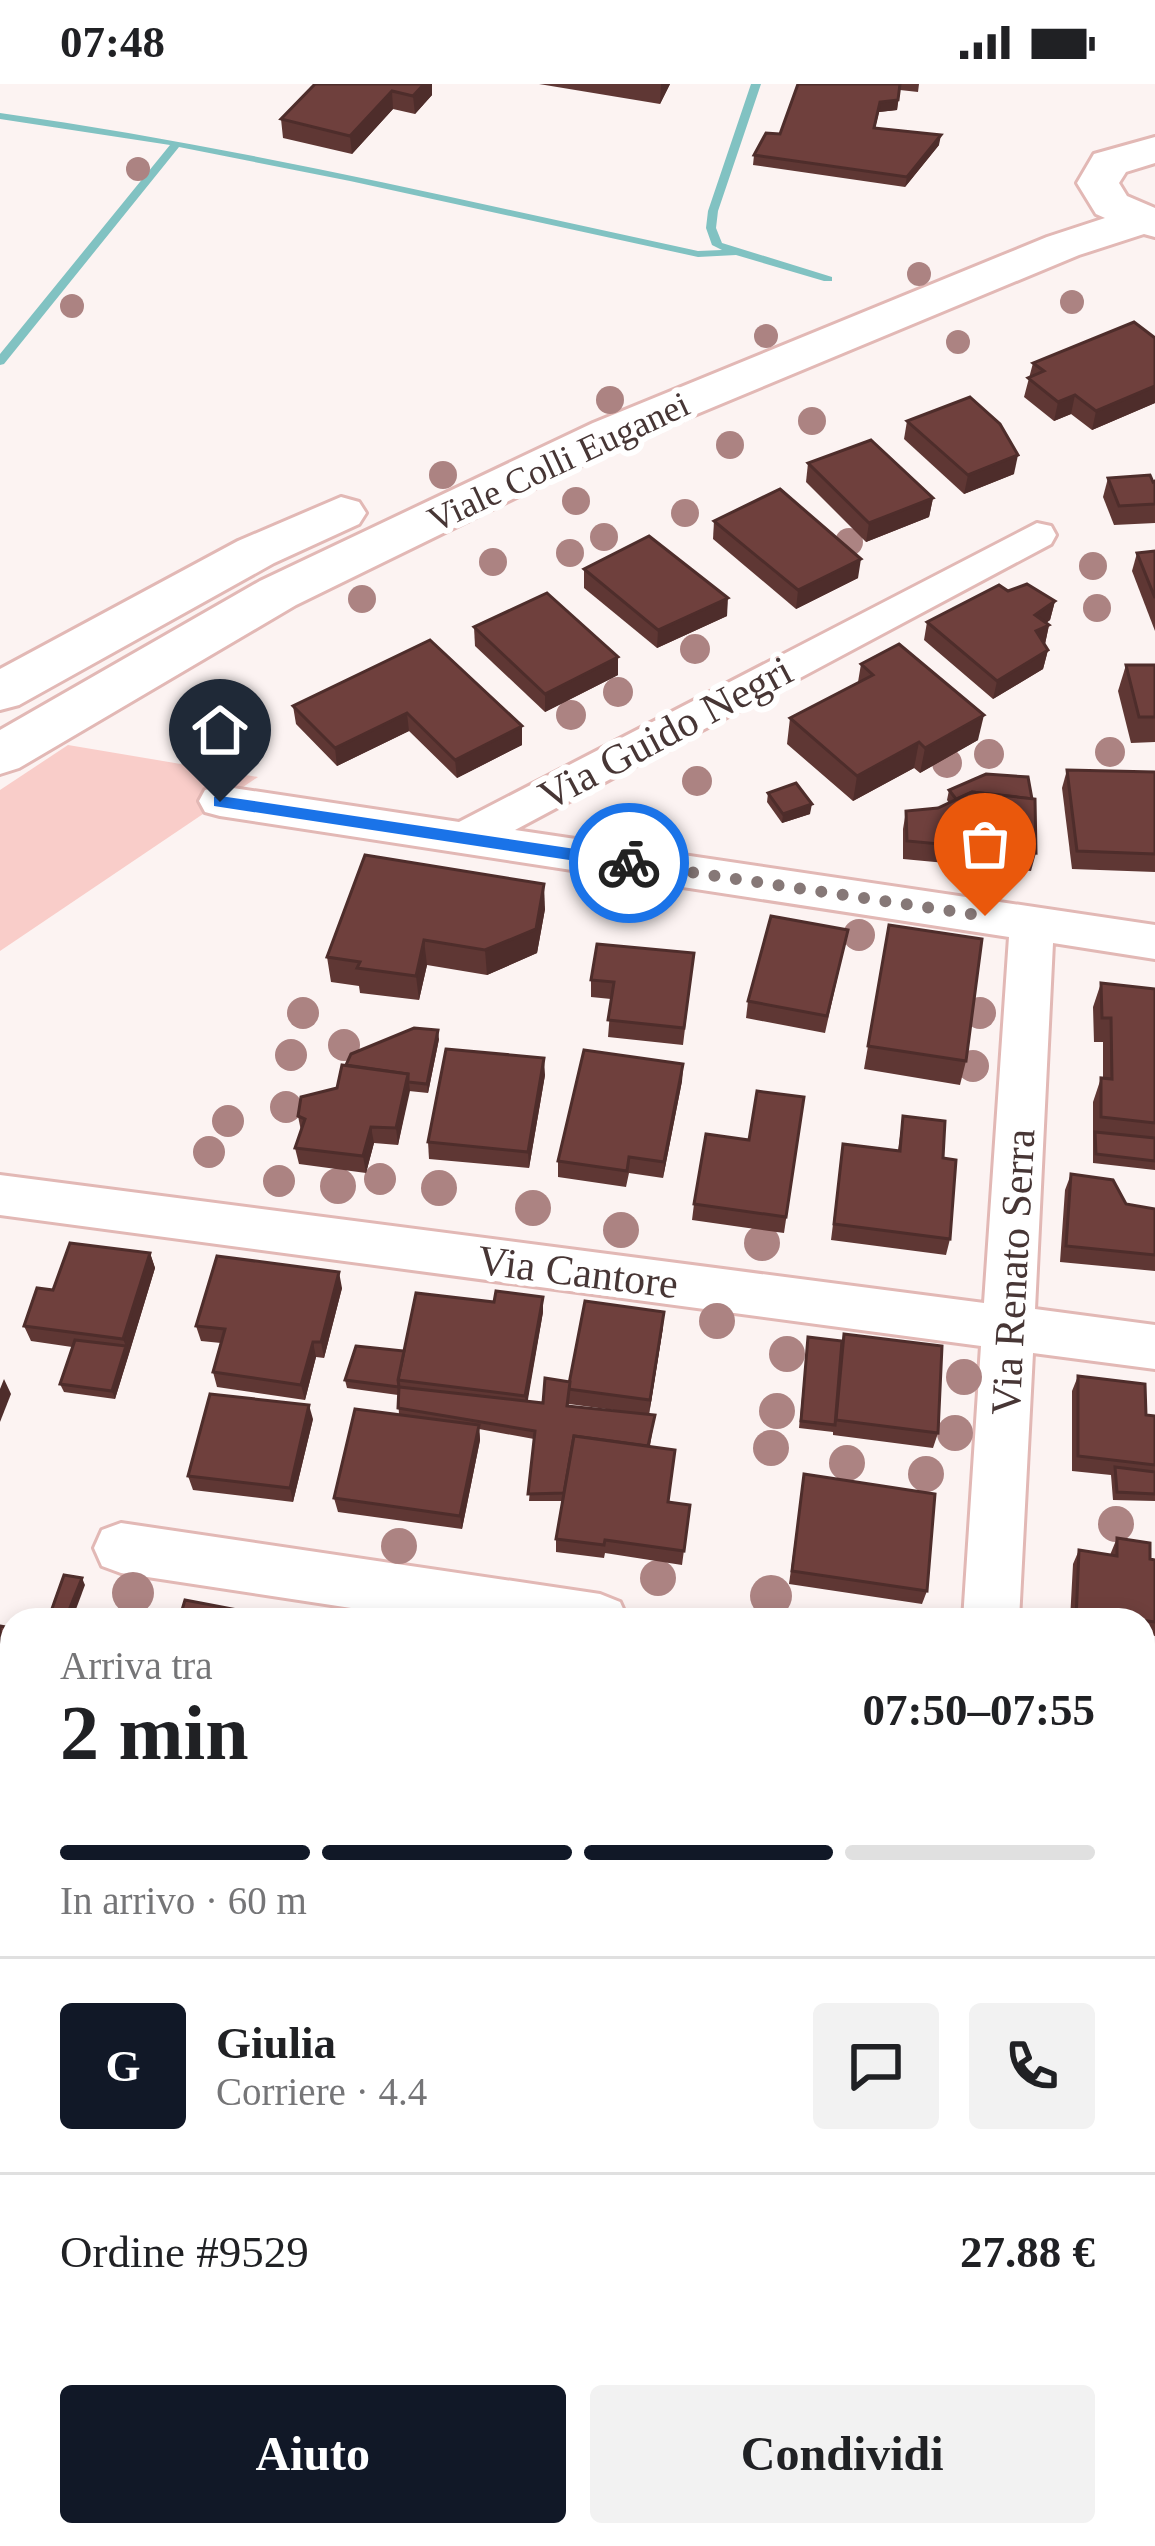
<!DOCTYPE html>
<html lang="it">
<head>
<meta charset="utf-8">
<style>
  body { margin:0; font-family:"Times New Roman",serif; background:#f2f2f2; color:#202124; height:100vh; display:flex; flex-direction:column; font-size:45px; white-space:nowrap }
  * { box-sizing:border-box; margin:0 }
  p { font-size:39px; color:#757577 }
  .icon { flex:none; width:66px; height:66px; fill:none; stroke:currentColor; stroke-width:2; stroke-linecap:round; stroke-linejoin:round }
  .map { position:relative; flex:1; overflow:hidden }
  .panel { position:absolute; left:0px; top:1524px; width:1155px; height:939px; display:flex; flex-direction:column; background:#fff; border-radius:36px 36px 0 0; box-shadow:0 6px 18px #0003 }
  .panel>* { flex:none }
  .pin { position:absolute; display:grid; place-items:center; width:102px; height:102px; color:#fff; margin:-123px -51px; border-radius:50% 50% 50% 0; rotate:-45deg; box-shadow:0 0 12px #0007 }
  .pin .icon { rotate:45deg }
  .courier { position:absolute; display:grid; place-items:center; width:120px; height:120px; margin:-60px; border:9px solid #1a73e8; border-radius:50%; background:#fff; color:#222; box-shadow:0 3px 15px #0007 }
  .head em { font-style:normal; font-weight:600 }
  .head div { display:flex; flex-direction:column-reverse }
  .head { display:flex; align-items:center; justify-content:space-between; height:204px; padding:0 60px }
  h1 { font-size:78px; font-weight:600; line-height:90px }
  .bar { display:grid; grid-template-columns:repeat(4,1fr); gap:18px 12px; align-content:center; height:144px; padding:0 60px }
  .bar i { height:15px; border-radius:9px; background:#e0e0e0 }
  .bar .current { background:#111827 }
  .bar p { grid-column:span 4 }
  .line { display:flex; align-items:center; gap:30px; padding:0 60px; border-top:3px solid #e0e0e0 }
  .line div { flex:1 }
  .round { display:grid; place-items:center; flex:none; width:126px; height:126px; border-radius:12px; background:#f2f2f2 }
  .primary-button { display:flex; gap:24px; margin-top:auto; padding:24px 60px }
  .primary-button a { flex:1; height:138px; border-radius:12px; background:#111827; color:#fff; font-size:48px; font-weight:600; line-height:138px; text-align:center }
  .primary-button a+a { background:#f2f2f2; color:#202124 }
  .status { display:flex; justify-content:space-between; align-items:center; height:84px; padding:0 60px; background:#fff; direction:ltr }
  .status svg { height:33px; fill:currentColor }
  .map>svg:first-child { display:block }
  .green { fill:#f9cdc9 }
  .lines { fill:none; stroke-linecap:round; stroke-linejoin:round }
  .stream { fill:#81c2c2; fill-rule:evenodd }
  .minor-casing { stroke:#e2b8b5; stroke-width:6 }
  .secondary-casing { stroke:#e2b8b5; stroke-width:6 }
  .minor { fill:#fff; fill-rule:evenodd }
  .secondary { fill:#fff; fill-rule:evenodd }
  .tree { fill:#ac8382 }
  .wall { fill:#5f3734; fill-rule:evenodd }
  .shaded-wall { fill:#4e2d2b }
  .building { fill:#6f403d; stroke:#4e2d2b; stroke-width:3 }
  .route { fill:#1a73e8 }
  .done { stroke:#867877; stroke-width:12; stroke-dasharray:0 21.6 }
  .labels { text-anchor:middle; stroke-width:12; stroke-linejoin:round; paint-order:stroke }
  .far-street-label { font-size:36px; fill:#473635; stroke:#fff }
  .street-label { font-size:42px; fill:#473635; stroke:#fff }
</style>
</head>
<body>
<div class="status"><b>07:48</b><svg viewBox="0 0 49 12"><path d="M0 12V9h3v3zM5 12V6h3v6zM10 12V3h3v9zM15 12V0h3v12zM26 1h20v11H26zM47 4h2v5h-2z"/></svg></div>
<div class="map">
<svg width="1155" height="2462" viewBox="0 0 1155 2462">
  <rect width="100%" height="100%" fill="#fcf3f2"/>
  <polygon class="green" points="68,661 258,693 0,867 0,706"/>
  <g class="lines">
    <path class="stream" d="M751 0H761L718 127 716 144 722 159 832 193V197H824L736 171 698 173 350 97 179 63 4 280 0 281V270L170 61 0 35V29C235 62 466 117 698 167L722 166 712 161 706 144 708 127Z"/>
    <defs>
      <g id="minor">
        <polygon points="1037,439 1051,442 1056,451 1051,460 515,746 1155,841 1155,875 1053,859 1035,1225 1155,1241 1155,1285 1033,1269 1019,1536 963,1536 981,1262 0,1131 0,1091 984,1219 1009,853 220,732 205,728 199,717 205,706 220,702 459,738"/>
        <polygon points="121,1439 600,1510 620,1518 628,1536 430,1536 121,1489 102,1482 94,1464 102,1446"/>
        <polygon points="1143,1585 1155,1587 1155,1641 1143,1639"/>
        <polygon points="12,1941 12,2036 0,2041 0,1946"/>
        <polygon points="1143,2013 1155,2014 1155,2078 1143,2077"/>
        <polygon points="362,2451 490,2451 494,2462 366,2462"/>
        <polygon points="922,2451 992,2451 991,2462 921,2462"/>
      </g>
      <g id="secondary">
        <polygon points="1155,53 1155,79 1126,88 1119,99 1127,112 1155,124 1155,153 1144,150 1079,171 627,359 296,521 19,684 0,690 0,646 260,497 593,339 1047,153 1105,134 1096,130 1077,99 1094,70"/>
        <polygon points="341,413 359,418 366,429 359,440 274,479 19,621 0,626 0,585 238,457"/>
      </g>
    </defs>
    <use href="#minor" class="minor-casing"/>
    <use href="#secondary" class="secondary-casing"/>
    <use href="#minor" class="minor"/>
    <use href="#secondary" class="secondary"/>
  </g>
  <g class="tree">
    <circle cx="138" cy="85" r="12"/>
    <circle cx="919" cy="190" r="12"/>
    <circle cx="1072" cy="218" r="12"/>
    <circle cx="72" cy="222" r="12"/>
    <circle cx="766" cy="252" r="12"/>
    <circle cx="958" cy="258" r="12"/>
    <circle cx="610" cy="316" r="14"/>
    <circle cx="812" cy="337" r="14"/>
    <circle cx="730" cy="361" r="14"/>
    <circle cx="443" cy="391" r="14"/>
    <circle cx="576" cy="417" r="14"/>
    <circle cx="685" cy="429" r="14"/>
    <circle cx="604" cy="453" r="14"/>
    <circle cx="849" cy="458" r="14"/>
    <circle cx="570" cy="469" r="14"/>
    <circle cx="493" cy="478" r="14"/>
    <circle cx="1093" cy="482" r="14"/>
    <circle cx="362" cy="515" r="14"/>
    <circle cx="1097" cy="524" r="14"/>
    <circle cx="695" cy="565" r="15"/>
    <circle cx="618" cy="608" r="15"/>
    <circle cx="571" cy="631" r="15"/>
    <circle cx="1110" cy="668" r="15"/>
    <circle cx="989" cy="670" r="15"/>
    <circle cx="947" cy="679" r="15"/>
    <circle cx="697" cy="697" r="15"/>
    <circle cx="859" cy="851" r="16"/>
    <circle cx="303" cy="929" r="16"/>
    <circle cx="980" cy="929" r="16"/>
    <circle cx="344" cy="961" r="16"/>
    <circle cx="291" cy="971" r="16"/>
    <circle cx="973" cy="982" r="16"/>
    <circle cx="286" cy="1023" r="16"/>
    <circle cx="228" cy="1037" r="16"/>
    <circle cx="209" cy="1068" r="16"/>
    <circle cx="380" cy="1095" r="16"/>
    <circle cx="279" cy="1097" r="16"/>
    <circle cx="338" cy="1102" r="18"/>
    <circle cx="439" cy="1104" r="18"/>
    <circle cx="533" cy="1124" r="18"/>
    <circle cx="621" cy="1146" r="18"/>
    <circle cx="762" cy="1159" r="18"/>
    <circle cx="717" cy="1237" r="18"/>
    <circle cx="787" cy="1270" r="18"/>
    <circle cx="964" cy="1293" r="18"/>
    <circle cx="777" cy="1327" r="18"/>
    <circle cx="955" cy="1349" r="18"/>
    <circle cx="771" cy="1364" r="18"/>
    <circle cx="847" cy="1379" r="18"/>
    <circle cx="926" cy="1390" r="18"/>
    <circle cx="1116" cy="1440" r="18"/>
    <circle cx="399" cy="1462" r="18"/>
    <circle cx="658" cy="1494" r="18"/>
    <circle cx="133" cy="1509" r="21"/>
    <circle cx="771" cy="1512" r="21"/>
  </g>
  <g class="wall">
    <polygon points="315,0 432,0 432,11 415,30 393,25 352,70 283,54 281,35"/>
    <polygon points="539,0 670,0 660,20"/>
    <polygon points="798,0 919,0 918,8 900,6 897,26 879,28 875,44 939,61 905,103 753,81 754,71 780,50"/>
    <polygon points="1155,254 1155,319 1092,346 1071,330 1054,337 1024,313 1033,279"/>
    <polygon points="907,337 1014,390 964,410 904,355"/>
    <polygon points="808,379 933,414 929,433 866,458 806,398"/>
    <polygon points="1108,394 1155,397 1155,439 1114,441 1103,413"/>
    <polygon points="714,437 858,494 796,525 713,455"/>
    <polygon points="1155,467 1155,547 1132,487 1137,469"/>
    <polygon points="584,485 727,532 657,564 584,504"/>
    <polygon points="1008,507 1055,517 1050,536 1046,539 1049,541 1045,560 1048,566 1043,585 993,615 924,556 927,538"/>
    <polygon points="474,543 618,591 545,628 475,562"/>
    <polygon points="430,556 522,642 522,661 457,694 409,647 337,682 296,640 293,622"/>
    <polygon points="861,580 978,656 920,689 914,684 853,717 787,660 790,634 858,598"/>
    <polygon points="1126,581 1155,581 1155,658 1131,659 1118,607"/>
    <polygon points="1067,686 1155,688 1155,788 1072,785 1062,704"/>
    <polygon points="949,706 1036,769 1031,787 903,775 903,745 906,727 938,724 949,719 947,716"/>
    <polygon points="768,709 810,730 782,739 767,718"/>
    <polygon points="545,825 537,869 487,891 427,881 419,916 360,909 359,902 331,898 327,873"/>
    <polygon points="889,841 966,977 960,1001 864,985"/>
    <polygon points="848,846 825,949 746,934 748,917"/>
    <polygon points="694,869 683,961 608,953 611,915 591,913 591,896"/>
    <polygon points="1101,899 1155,905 1155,1086 1093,1079 1093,1018 1101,994 1103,994 1103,958 1094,958 1093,923"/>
    <polygon points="439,955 428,1009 409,1007 398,1061 374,1059 366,1089 299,1080 295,1064 301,1047 298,1032 337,1004 346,981"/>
    <polygon points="683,980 682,997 663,1094 629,1089 626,1103 558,1093 558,1077"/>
    <polygon points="545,991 529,1084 429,1075 428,1058"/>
    <polygon points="804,1013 784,1149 692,1136 694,1120 749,1056"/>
    <polygon points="903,1032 943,1074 950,1155 946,1171 831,1156 843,1060 898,1066"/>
    <polygon points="1071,1090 1126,1120 1155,1125 1155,1187 1060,1178 1065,1106"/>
    <polygon points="150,1169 155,1184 115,1315 64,1308 60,1300 72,1263 31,1257 24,1242 53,1206"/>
    <polygon points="342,1204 324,1274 316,1273 305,1316 217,1303 213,1288 221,1259 201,1257 196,1242"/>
    <path d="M543 1228 527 1317 543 1319 570 1297 663 1243 649 1330 655 1331 650 1362 669 1418 690 1421 682 1481 605 1469 604 1474 556 1468V1455L562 1417H529L534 1355 479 1345 480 1356 462 1445 338 1428 334 1414 399 1331 398 1311 347 1304 345 1296 404 1267ZM569 1320 643 1330 568 1322Z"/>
    <polygon points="842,1257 938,1349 933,1364 833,1351 833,1348 799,1344 807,1261"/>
    <polygon points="1078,1292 1146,1331 1155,1332 1155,1417 1113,1416 1111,1391 1072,1387 1072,1307"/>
    <polygon points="313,1335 293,1418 193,1406 188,1392"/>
    <polygon points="804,1390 927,1507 922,1520 789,1500"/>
    <polygon points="1117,1454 1150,1475 1155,1476 1155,1552 1143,1550 1143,1536 1070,1536 1073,1480 1079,1466 1110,1471"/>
    <polygon points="0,1542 12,1544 12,1638 0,1636"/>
    <polygon points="0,1699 12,1701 12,1803 0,1801"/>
    <polygon points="1143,1834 1155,1836 1155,1961 1143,1959"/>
    <polygon points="1143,2129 1155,2131 1155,2273 1143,2271"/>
    <polygon points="784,2451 877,2451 876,2462 853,2462"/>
    <polygon points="1016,2451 1143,2451 1155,2462 1015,2462"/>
  </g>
  <g class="shaded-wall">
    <polygon points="424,0 432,0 432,11 415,30 413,12"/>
    <polygon points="661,0 670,0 660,20"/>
    <polygon points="392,7 393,25 352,70 350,52"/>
    <polygon points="898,16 897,26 879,28 880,18"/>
    <polygon points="941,51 939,61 905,103 907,93"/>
    <polygon points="1155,302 1155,319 1092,346 1096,327"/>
    <polygon points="1075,311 1071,330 1054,337 1058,318"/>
    <polygon points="1018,371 1014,390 964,410 968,391"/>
    <polygon points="933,414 929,433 866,458 869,439"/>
    <polygon points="861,475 858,494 796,525 798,506"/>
    <polygon points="728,514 727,532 657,564 658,546"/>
    <polygon points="1055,517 1050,536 1031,549 1035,531"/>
    <polygon points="1049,541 1045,560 1036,547"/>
    <polygon points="1048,566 1043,585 993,615 997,597"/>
    <polygon points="618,573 618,591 545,628 545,610"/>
    <polygon points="407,629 409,647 337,682 335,664"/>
    <polygon points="984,631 978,656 920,689 925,664"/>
    <polygon points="522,642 522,661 457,694 455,676"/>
    <polygon points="919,658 914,684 853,717 857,692"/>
    <polygon points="812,720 810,730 782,739 783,730"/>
    <polygon points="544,800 545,825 537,869 487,891 485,866"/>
    <polygon points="424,856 427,881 419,916 416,892"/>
    <polygon points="438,946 439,955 428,1009 427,1000"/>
    <polygon points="544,974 545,991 529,1084 528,1068"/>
    <polygon points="683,980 682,997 663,1094 664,1078"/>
    <polygon points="408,990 410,1007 398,1061 396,1044"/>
    <polygon points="371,1043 374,1059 366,1089 363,1072"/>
    <polygon points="150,1169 155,1184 129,1270 123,1255"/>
    <polygon points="339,1188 342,1204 324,1274 321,1258"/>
    <polygon points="543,1213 543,1228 526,1327 525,1312"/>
    <polygon points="664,1228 663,1243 649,1331 650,1316"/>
    <polygon points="313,1258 316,1273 305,1316 301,1301"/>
    <polygon points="126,1262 129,1270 115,1315 112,1307"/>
    <polygon points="4,1295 11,1310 0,1338 0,1305"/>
    <polygon points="309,1321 313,1335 293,1418 290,1404"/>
    <polygon points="479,1341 480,1356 462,1445 460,1432"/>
    <polygon points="82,1494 85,1501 72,1536 65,1536"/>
  </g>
  <g class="building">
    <polygon points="315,0 424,0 413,12 392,7 350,52 281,35"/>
    <polygon points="798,0 900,0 898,16 880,18 874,44 941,51 907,93 754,71 766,49 780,50"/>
    <polygon points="1134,238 1155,254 1155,302 1096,327 1075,311 1058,318 1028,294 1044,287 1033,279"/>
    <polygon points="970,313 1000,340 1018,371 968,391 907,337"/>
    <polygon points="871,356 933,414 869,439 808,379"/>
    <polygon points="1150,391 1153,398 1155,397 1155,420 1119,422 1108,394"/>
    <polygon points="780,405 861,475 798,506 714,437"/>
    <polygon points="649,452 728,514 658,546 584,485"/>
    <polygon points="1155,467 1155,514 1137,469"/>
    <polygon points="1027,500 1055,517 1035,531 1049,541 1036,547 1048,566 997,597 927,538 999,501 1008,507"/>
    <polygon points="547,509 618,573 545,610 474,543"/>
    <polygon points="430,556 522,642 455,676 407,629 335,664 293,622"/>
    <polygon points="899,560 984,631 925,664 919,658 857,692 790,634 873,591 861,580"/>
    <polygon points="1126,581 1155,581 1155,633 1139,633"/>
    <polygon points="1067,686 1155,688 1155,770 1077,767"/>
    <polygon points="986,690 1028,693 1032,715 972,708 956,715 949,706"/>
    <polygon points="796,699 812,720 783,730 768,709"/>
    <polygon points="972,708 1035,715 1036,769 907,757 906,727 938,724"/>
    <polygon points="365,771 544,800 536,845 485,866 424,856 416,892 357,884 360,878 327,873"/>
    <polygon points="771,832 848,846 827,932 748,917"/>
    <polygon points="889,841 982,855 966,977 868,962"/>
    <polygon points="597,860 694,869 684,944 608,936 614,898 591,896"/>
    <polygon points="1101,899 1155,905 1155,1039 1101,1033 1101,994 1112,995 1111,934 1102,934"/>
    <polygon points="414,944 438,946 427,1000 408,998 408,990 346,981 351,970"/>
    <polygon points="446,965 544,974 528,1068 428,1058"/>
    <polygon points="584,966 683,980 664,1078 629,1073 627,1087 558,1077"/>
    <polygon points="342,981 408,990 396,1044 371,1043 363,1072 295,1064 305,1035 298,1032 301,1013 337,1004"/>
    <polygon points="757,1007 804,1013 786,1133 694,1120 706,1050 749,1056"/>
    <polygon points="903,1032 945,1037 943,1074 956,1076 950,1155 834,1140 843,1060 900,1067"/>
    <polygon points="1095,1048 1155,1054 1155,1077 1096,1070"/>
    <polygon points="1071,1090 1113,1096 1126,1120 1155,1125 1155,1171 1066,1162"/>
    <polygon points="70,1159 150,1169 123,1255 24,1242 37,1204 53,1206"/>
    <polygon points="217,1172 339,1188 321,1258 313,1258 301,1301 213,1288 225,1245 196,1242"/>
    <polygon points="496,1207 543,1213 525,1312 398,1296 416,1209 494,1218"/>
    <polygon points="585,1217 664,1228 650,1316 568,1305"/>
    <polygon points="844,1250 942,1262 938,1349 836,1336"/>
    <polygon points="808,1253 842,1257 835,1341 801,1337"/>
    <polygon points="75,1256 126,1262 112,1307 60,1300"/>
    <polygon points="356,1262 404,1267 398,1296 399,1303 345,1296"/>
    <polygon points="1078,1292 1145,1300 1146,1331 1155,1332 1155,1381 1078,1372"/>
    <polygon points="545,1294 570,1298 567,1322 655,1331 648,1362 574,1352 564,1409 528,1410 535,1347 398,1324 399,1303 543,1319"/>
    <polygon points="210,1310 309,1321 290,1404 188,1392"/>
    <polygon points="355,1325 479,1341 460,1432 334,1414"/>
    <polygon points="574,1352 675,1366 668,1418 690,1421 684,1467 605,1456 604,1461 556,1455"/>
    <polygon points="1115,1383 1155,1388 1155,1410 1117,1408"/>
    <polygon points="804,1390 935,1410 927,1507 792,1487"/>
    <polygon points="1117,1454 1150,1459 1150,1475 1155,1476 1155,1538 1126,1534 1126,1536 1076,1536 1079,1466 1117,1472"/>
    <polygon points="64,1491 82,1494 65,1536 48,1536"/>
    <polygon points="185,1516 290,1536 179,1536"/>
    <polygon points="0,1542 12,1544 12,1628 0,1626"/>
    <polygon points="0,1699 12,1701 11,1794 0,1792"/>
    <polygon points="1143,1834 1155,1836 1155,1952 1143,1950"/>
    <polygon points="1143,2129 1155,2131 1155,2268 1143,2266"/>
    <polygon points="0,2295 12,2299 12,2439 0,2436"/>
    <polygon points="1143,2323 1155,2326 1155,2462 1100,2462 1084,2458 1084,2462 1022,2462 1023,2451 1143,2451"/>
    <polygon points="794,2451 877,2451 876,2462 863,2462"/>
  </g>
  <polygon class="route" points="220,712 629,773 638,779 629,785 214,722 214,713"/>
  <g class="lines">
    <polyline class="done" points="629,779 985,832"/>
  </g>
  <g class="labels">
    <g class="far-street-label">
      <text transform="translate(558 377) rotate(-25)" y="13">Viale Colli Euganei</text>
    </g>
    <g class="street-label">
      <text transform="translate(665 648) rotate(-28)" y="15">Via Guido Negri</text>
      <text transform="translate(578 1187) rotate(7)" y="15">Via Cantore</text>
      <text transform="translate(1012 1188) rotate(-87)" y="15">Via Renato Serra</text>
    </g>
  </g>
</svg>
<div class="pin" style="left:985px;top:832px;background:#ea580c"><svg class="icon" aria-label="bag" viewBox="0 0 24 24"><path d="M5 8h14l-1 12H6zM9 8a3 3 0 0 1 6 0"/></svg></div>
<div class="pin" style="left:220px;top:718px;background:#1f2937"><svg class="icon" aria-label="home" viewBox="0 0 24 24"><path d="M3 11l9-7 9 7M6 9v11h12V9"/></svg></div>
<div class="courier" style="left:629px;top:779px"><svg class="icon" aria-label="bike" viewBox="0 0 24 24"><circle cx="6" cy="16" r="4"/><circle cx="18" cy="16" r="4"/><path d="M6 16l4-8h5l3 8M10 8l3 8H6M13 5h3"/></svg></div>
<section class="panel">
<div class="head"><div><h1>2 min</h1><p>Arriva tra</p></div><em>07:50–07:55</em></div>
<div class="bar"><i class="current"></i><i class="current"></i><i class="current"></i><i></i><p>In arrivo · 60 m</p></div>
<div class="line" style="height:216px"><b class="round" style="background:#111827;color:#fff">G</b><div><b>Giulia</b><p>Corriere · 4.4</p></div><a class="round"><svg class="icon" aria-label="chat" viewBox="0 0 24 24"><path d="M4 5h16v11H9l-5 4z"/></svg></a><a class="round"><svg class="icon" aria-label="phone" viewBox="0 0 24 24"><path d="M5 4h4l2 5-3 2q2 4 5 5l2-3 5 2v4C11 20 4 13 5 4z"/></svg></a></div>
<div class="line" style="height:156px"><div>Ordine #9529</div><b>27.88 €</b></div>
<div class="primary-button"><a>Aiuto</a><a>Condividi</a></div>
</section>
</div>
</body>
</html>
